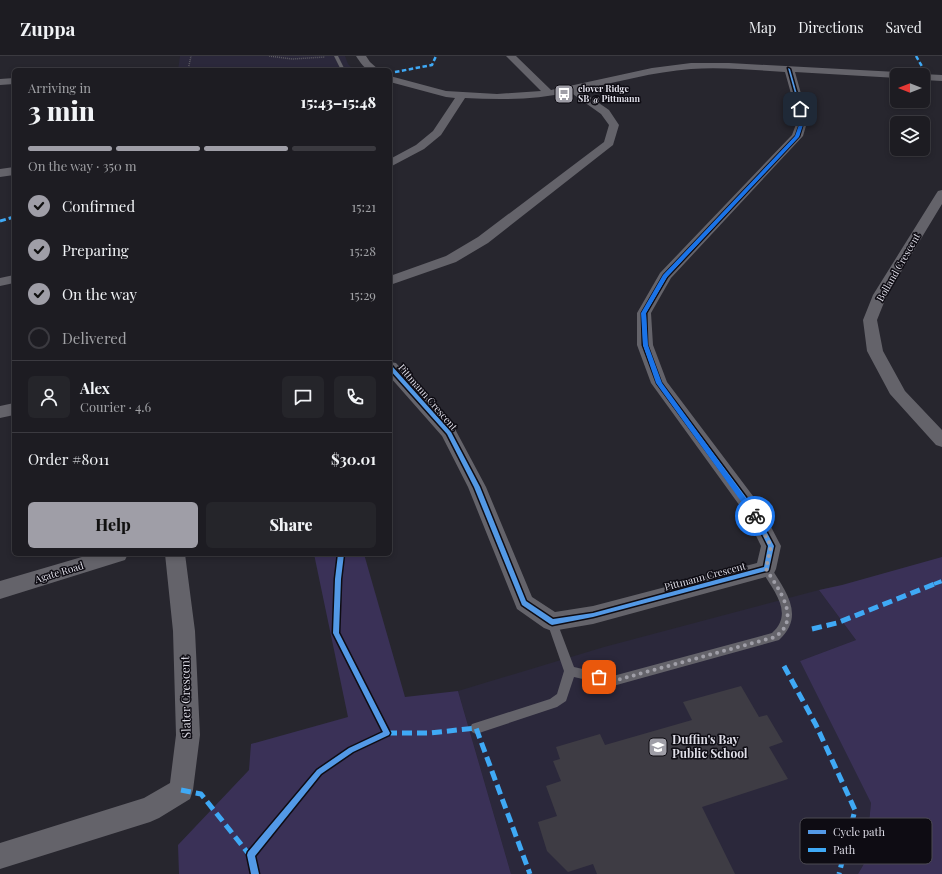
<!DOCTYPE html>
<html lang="en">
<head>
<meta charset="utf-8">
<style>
  body { margin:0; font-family:"Playfair Display",serif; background:#25252a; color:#f1f3f6; height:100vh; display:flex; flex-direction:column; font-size:15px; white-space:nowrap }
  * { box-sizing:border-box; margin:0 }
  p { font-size:13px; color:#a0a1a5 }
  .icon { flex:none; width:22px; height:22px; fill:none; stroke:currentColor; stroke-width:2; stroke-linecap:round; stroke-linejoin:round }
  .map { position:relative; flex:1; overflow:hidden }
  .drawer { position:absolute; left:12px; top:12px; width:380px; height:488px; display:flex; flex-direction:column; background:#1d1c22; border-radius:6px; box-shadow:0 2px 6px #0003,0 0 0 1px #3b3a40 }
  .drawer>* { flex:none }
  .needle { width:26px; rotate:270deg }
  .controls { position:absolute; left:890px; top:12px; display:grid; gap:8px }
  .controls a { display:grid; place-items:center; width:40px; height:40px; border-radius:6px; background:#1d1c22; box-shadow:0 2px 6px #0003,0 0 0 1px #3b3a40; font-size:20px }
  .pin { position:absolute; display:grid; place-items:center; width:34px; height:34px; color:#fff; margin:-17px; border-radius:8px; box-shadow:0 2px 6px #0006 }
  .courier { position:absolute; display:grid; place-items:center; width:40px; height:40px; margin:-20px; border:3px solid #1a73e8; border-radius:50%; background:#fff; color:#222; box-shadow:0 1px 5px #0007 }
  .headline em { font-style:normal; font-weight:800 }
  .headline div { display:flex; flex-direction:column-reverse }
  .headline { display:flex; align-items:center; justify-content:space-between; height:68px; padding:0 16px }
  h1 { font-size:26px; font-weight:800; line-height:30px }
  .bar { display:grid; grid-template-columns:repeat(4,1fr); gap:6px 4px; align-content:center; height:48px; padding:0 16px }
  .bar i { height:5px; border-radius:3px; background:#3b3a40 }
  .bar .active { background:#9f9ea7 }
  .bar p { grid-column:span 4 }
  .line { display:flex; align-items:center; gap:10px; padding:0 16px; border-top:1px solid #3b3a40 }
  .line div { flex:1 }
  .round { display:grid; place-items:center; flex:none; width:42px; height:42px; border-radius:6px; background:#25252a }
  ol { padding:0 16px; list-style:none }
  li { display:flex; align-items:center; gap:12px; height:44px }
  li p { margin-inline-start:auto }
  li .icon { padding:4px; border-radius:50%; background:#9f9ea7; color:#111; stroke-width:4 }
  li:last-child { color:#a0a1a5 }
  li i { width:22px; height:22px; border:2px solid #3b3a40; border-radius:50% }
  .primary-button { display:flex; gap:8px; margin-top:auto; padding:8px 16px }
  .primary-button a { flex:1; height:46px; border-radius:6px; background:#9f9ea7; color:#111; font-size:16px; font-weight:800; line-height:46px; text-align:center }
  .primary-button a+a { background:#25252a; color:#f1f3f6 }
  header { display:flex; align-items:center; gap:24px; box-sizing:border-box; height:56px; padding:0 20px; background:#1d1c22; border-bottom:1px solid #3b3a40 }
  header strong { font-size:19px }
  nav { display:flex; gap:22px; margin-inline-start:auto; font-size:14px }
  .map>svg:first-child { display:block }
  .built { fill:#2b283b }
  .green { fill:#3a3157 }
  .building { fill:#3e3c44 }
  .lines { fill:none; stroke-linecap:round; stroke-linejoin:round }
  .path { stroke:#5d5c62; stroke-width:1.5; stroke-dasharray:1 1; stroke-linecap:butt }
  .lane { fill:#64636a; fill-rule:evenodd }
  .street { fill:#64636a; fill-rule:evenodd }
  .quiet-far3 { stroke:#3fa9f5; stroke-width:2.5; stroke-dasharray:4.5 2.5; stroke-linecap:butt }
  .quiet-far2 { stroke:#3fa9f5; stroke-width:3; stroke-dasharray:6 3; stroke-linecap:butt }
  .quiet-far1 { stroke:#3fa9f5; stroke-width:4; stroke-dasharray:8 4; stroke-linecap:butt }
  .quiet { stroke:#3fa9f5; stroke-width:5; stroke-dasharray:10 5; stroke-linecap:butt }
  .cycleway-casing { stroke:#0e0c13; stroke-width:3 }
  .cycleway { fill:#5399e6; fill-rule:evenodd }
  .route { fill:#1a73e8 }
  .done { stroke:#9f9ea7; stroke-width:4; stroke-dasharray:0 7.2 }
  .labels { text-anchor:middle; stroke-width:3; stroke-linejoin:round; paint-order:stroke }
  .far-poi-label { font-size:9px; font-weight:bold; fill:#dfdee8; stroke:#0e0c13; text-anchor:start }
  .street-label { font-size:10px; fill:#dfdee8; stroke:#0e0c13 }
  .near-street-label { font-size:12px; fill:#dfdee8; stroke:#0e0c13 }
  .near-poi-label { font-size:12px; font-weight:bold; fill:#dfdee8; stroke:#0e0c13; text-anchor:start }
  .key { fill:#0e0c13; stroke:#4d4b53; stroke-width:1 }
  .key-label { font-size:11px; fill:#dfdee8 }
</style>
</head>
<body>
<header>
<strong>Zuppa</strong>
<nav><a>Map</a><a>Directions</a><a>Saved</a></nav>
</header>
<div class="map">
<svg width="942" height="818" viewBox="0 0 942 818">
  <rect width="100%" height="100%" fill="#27262e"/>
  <g class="built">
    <polygon points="180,0 345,0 348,8 354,14 178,14"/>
    <polygon points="819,534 856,584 800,605 871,747 865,806 858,818 511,818 458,635 604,591"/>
  </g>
  <g class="green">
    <polygon points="314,498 364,498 405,641 458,635 511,818 179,818 178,789 249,714 251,688 348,661"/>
    <polygon points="942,501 942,818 858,818 865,806 871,747 800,605 856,584 819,534 842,529"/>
  </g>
  <polygon class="building" points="741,630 759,661 767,659 783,686 769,691 788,723 702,751 735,818 597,818 593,808 568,816 547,795 538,766 557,760 546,730 561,725 553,705 560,703 556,691 600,678 605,689 692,664 683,646"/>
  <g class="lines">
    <g class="path">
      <polyline points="269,0 292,3 325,1"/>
      <polyline points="188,14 191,0"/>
    </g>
    <g class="lane">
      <polygon points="334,0 338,0 345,14 341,14"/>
      <path d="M766 509 770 510C785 535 806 559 779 584L613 630 574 621 566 645 557 651 476 678 472 676 470 672 472 668 550 643 557 638 564 615 547 566 548 563 552 561 556 563 557 566 574 611 613 620 772 577C795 556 772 534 761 513L762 510Z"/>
    </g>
    <g class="street">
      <path d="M356 0H366L370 6 379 14C365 14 364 12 356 0Z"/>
      <path d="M506 0H516L551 34 652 12 691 7H729L897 16 902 19H897V22L795 16 808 63 803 80 671 222 651 257 653 289 667 326 759 448 781 490 776 513 773 519 593 568 552 575 544 572 517 553 468 431 442 380 390 321V306L396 307 455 373 486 431 532 541 555 556 593 550 757 507 761 490 745 457 651 327 637 289V257L660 217 792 79 798 63 785 16C754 14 722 11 691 13 653 16 617 26 580 34L609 54 619 69 613 89 488 187 456 206 390 229V220L446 200 478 181 604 86 609 69 601 58 570 36C535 44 500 44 465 42L441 79 424 93 390 111V103L416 89 433 75 455 42 446 41 390 26V20L446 35 497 38 541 35Z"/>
      <polygon points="923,18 942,19 942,25 923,24 923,19 919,19"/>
      <polygon points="14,22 14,28 0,29 0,23"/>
      <polygon points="14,111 14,119 0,121 0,113"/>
      <polygon points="942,134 942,148 887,239 877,264 883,295 905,335 942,374 942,391 936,389 890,338 867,295 863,264 873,239 936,138 938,135"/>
      <polygon points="14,219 14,227 0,230 0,222"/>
      <polygon points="14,347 14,359 0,362 0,350"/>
      <polygon points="92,498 128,498 125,504 0,543 0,525"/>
      <polygon points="165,498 185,498 195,575 200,679 193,734 190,743 159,762 150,766 0,813 0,787 144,742 170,727 176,679 173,575"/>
    </g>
    <g class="quiet-far3">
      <polyline points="916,0 928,21"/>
      <polyline points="395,16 432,9 436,0"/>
    </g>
    <polyline class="quiet-far2" points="0,165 14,161"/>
    <polyline class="quiet-far1" points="934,528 942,525"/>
    <g class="quiet">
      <polyline points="812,573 837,567 937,527"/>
      <polyline points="784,610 816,669 855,754 839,818"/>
      <polyline points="387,677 430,677 476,672 530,818"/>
      <polyline points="181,734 201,738 252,802"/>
    </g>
    <defs>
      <g id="cycleway">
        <polygon points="788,12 790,13 804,63 799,80 667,221 646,257 647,289 661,327 754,452 774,490 769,513 768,515 766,515 593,561 552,569 550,568 522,549 474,431 447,378 390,314 390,310 392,310 451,376 480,431 526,545 553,563 593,557 764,511 768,490 750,454 657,327 643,289 642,257 664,219 796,80 802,63"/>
        <polygon points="338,498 344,498 341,523 339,577 390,677 389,679 353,696 321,718 255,800 259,818 251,818 247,799 248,796 317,714 349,692 383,676 333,577 335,523"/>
      </g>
    </defs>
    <use href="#cycleway" class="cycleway-casing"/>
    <use href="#cycleway" class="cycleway"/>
  </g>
  <polygon class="route" points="800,51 802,53 805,63 799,81 667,221 646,257 648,289 662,327 758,459 759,460 755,463 753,462 656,327 643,289 641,257 663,219 795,80 801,63 798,53"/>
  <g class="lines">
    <path class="done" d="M599 621 613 625 775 581C802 563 779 534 766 513L771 490 755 460"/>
  </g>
  <defs>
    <symbol id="bus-square" viewBox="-11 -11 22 22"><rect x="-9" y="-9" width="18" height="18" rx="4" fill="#9f9ea7" stroke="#0e0c13"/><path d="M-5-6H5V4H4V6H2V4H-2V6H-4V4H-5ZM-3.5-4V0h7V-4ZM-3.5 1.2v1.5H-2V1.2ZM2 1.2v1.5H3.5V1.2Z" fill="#fff"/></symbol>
    <symbol id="school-square" viewBox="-11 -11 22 22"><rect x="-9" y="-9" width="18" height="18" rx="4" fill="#9f9ea7" stroke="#0e0c13"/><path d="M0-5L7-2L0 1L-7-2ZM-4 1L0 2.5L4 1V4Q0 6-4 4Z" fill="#fff"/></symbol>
  </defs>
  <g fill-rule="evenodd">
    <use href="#bus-square" x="553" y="27" width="22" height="22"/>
    <use href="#school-square" x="647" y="680" width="22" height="22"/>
  </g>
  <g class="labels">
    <g class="far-poi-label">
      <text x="578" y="36">clover Ridge<tspan x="578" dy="10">SB @ Pittmann</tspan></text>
    </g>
    <g class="street-label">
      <text transform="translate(898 211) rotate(-60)" y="4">Bolland Crescent</text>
      <text transform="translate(428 341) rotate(49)" y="4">Pittmann Crescent</text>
      <text transform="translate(59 516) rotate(-17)" y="4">Agate Road</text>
      <text transform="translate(705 520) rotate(-15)" y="4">Pittmann Crescent</text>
    </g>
    <g class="near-street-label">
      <text transform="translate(186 641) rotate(-91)" y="4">Slater Crescent</text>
    </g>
    <g class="near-poi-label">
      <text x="672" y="688">Duffin's Bay<tspan x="672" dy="14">Public School</tspan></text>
    </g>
  </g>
  <rect x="800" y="762" width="132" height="46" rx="6" class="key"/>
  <rect x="808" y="774" width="18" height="4" fill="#5399e6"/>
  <rect x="808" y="792" width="18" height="4" fill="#3fa9f5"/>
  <g class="key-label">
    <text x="833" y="780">Cycle path</text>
    <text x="833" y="798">Path</text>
  </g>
</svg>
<div class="controls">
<a><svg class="needle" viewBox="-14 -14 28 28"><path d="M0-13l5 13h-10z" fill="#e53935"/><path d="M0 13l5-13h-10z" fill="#a0a1a5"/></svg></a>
<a><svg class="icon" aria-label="layers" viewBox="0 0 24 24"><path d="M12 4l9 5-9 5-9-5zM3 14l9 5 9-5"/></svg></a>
</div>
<div class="pin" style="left:599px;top:621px;background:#ea580c"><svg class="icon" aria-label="bag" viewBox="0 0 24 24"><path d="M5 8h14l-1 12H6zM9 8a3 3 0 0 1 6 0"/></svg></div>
<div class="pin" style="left:800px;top:53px;background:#1f2937"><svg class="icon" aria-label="home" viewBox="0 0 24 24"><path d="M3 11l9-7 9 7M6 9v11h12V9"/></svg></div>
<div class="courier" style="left:755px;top:460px"><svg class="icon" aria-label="bike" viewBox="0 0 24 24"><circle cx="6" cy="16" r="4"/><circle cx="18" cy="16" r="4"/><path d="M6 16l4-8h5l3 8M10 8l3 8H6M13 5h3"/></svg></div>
<section class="drawer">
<div class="headline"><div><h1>3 min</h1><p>Arriving in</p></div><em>15:43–15:48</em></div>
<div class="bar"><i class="active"></i><i class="active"></i><i class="active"></i><i></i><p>On the way · 350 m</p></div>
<ol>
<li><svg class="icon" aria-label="check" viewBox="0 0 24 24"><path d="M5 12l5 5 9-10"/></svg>Confirmed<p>15:21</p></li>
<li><svg class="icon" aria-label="check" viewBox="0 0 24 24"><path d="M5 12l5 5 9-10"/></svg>Preparing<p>15:28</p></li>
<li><svg class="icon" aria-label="check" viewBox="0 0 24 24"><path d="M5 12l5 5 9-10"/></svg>On the way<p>15:29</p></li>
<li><i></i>Delivered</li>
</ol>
<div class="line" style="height:72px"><a class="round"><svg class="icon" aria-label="person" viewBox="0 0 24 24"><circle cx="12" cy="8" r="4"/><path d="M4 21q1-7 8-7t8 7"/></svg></a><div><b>Alex</b><p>Courier · 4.6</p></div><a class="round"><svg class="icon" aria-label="chat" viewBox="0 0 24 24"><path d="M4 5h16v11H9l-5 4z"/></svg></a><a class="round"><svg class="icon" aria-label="phone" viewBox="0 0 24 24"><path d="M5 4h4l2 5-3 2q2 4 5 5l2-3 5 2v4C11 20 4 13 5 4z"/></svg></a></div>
<div class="line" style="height:52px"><div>Order #8011</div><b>$30.01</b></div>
<div class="primary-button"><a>Help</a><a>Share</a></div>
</section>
</div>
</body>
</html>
